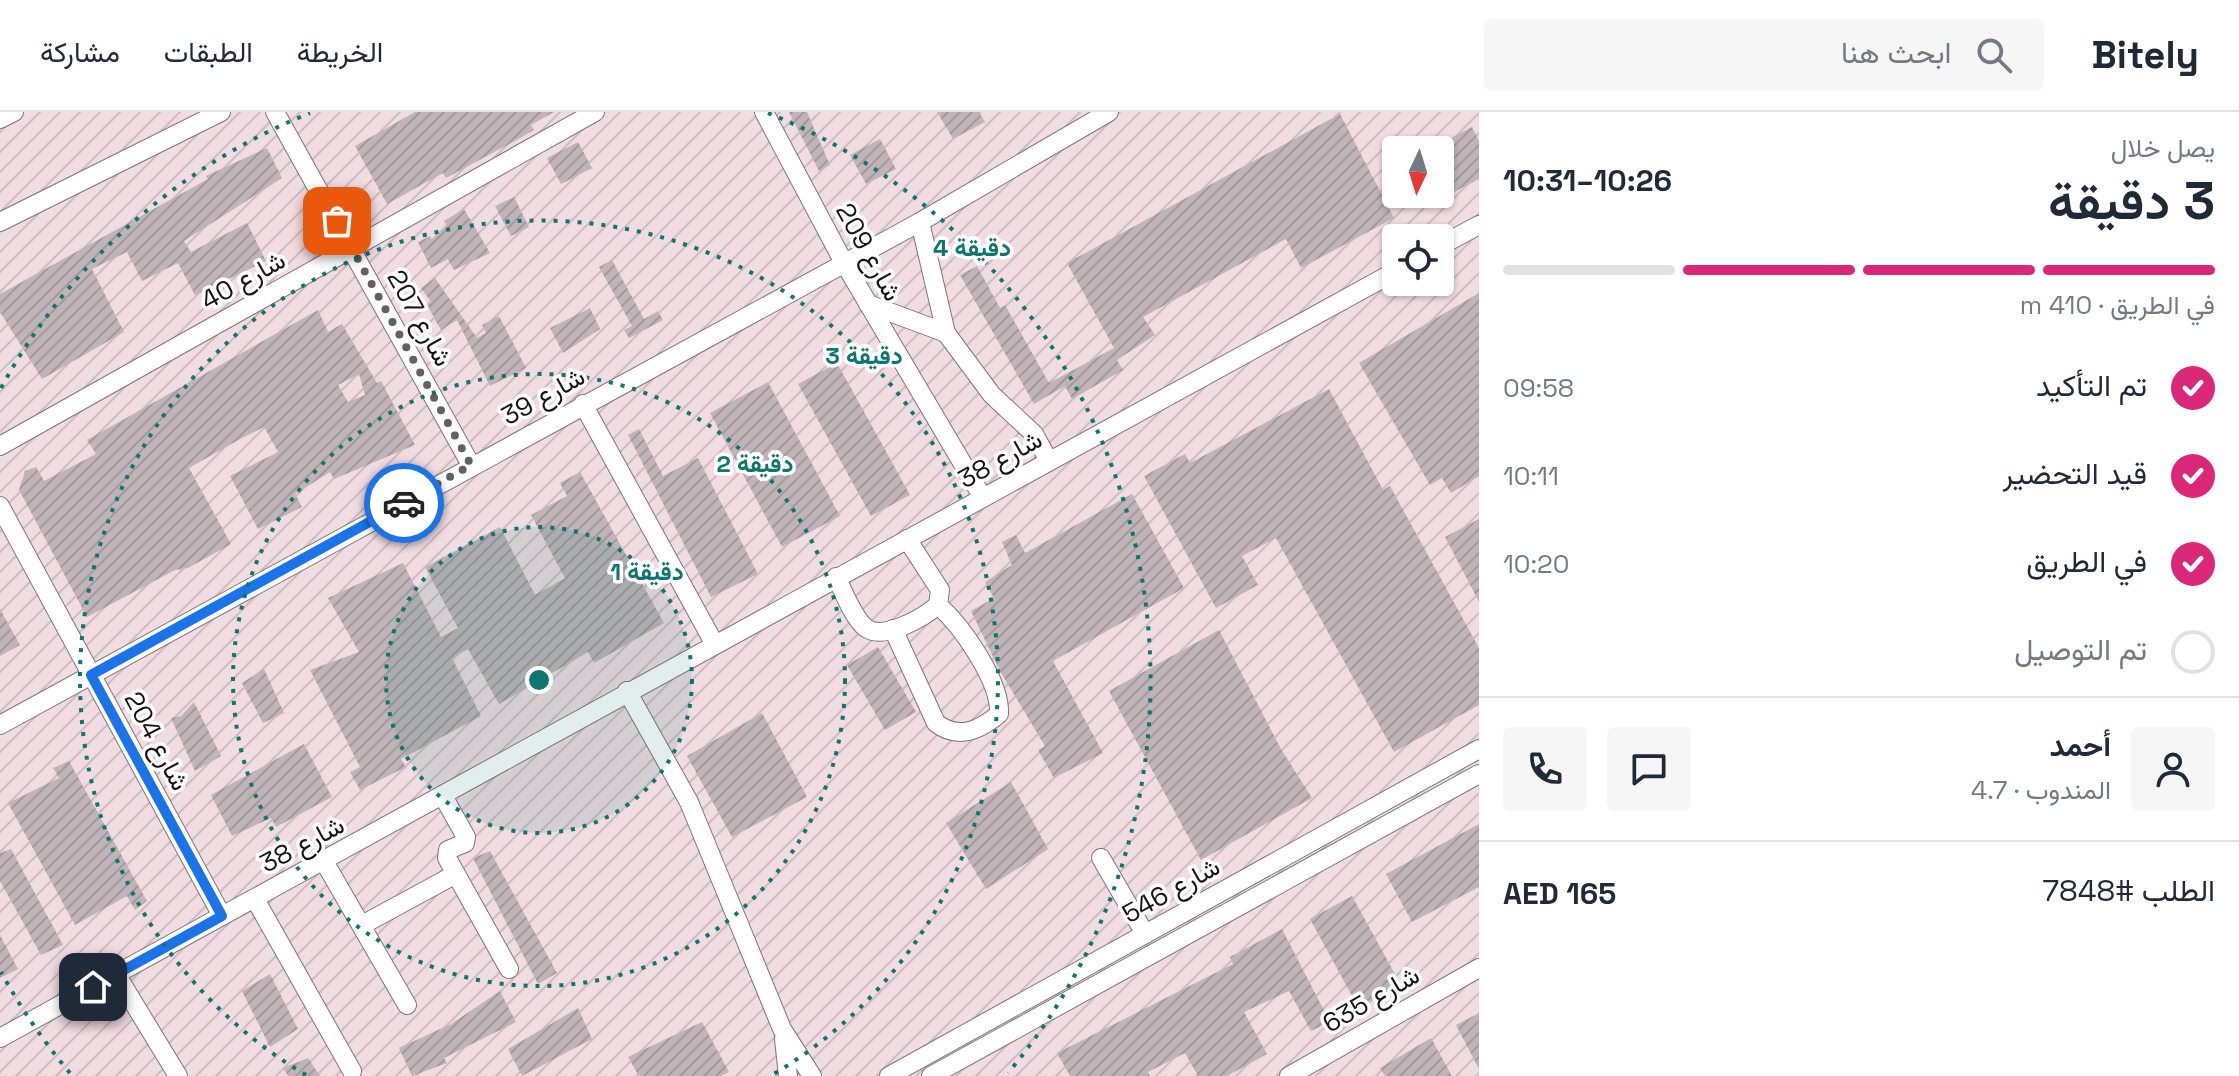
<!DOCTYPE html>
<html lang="ar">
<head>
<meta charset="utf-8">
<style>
  body { margin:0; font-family:"Space Grotesk",Vazirmatn,sans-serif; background:#f6f6f7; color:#1f2937; direction:rtl; height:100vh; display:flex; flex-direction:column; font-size:30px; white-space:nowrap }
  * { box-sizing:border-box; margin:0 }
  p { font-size:26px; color:#747a83 }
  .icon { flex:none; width:44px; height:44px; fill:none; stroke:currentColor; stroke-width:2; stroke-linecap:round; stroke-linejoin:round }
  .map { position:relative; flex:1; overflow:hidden; direction:ltr }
  .drawer { display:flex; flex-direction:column; background:#fff; width:760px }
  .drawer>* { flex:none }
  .needle { width:52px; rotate:184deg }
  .tools { position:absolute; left:1382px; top:24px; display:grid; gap:16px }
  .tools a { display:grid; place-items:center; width:72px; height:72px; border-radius:8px; background:#fff; box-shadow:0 2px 6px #0004; font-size:40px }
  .pin { position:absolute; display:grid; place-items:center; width:68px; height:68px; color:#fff; margin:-34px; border-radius:16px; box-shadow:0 4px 12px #0006 }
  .courier { position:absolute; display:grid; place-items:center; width:80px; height:80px; margin:-40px; border:6px solid #1a73e8; border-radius:50%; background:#fff; color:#222; box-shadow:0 2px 10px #0007 }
  .overview em { font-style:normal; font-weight:600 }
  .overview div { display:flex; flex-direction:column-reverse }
  .overview { display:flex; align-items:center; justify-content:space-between; height:136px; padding:0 24px }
  h1 { font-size:52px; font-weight:600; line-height:60px }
  .bar { display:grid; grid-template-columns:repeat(4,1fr); gap:12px 8px; align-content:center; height:96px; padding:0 24px }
  .bar i { height:10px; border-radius:6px; background:#e0e1e3 }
  .bar .selected { background:#db2777 }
  .bar p { grid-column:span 4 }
  .line { display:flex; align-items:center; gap:20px; padding:0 24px; border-top:2px solid #e0e1e3 }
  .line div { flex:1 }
  .round { display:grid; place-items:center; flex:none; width:84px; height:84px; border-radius:8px; background:#f6f6f7 }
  ol { padding:0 24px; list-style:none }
  li { display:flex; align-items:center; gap:24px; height:88px }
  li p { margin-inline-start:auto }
  li .icon { padding:8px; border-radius:50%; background:#db2777; color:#fff; stroke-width:4 }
  li:last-child { color:#747a83 }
  li i { width:44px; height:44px; border:4px solid #e0e1e3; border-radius:50% }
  header { display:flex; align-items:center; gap:48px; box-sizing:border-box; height:112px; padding:0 40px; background:#fff; border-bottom:2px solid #e0e1e3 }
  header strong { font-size:38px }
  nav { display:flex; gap:44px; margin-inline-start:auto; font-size:28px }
  .search { width:560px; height:72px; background:#f6f6f7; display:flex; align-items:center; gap:20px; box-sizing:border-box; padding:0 28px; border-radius:8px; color:#747a83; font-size:30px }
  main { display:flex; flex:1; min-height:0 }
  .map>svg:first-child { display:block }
  .industrial { fill:url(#industrial-furrows); fill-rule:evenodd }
  .building { fill:url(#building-hatch); fill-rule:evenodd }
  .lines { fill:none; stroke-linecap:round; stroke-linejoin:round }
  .minor-casing { stroke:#7f7377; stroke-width:20 }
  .minor { stroke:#fff; stroke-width:18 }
  .done { stroke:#665f61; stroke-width:8; stroke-dasharray:0 14.4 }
  .route { stroke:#1a73e8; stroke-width:10 }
  .ring { fill:none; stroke:#0f766e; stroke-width:4; stroke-dasharray:4 8 }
  .labels { text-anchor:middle; stroke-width:7; stroke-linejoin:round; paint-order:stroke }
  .street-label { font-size:26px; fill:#171314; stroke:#fff }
  .centre { fill:#0f766e; stroke:#fff; stroke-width:4 }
  .ring-label { font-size:24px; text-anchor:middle; font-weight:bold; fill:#0f766e; stroke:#fff; stroke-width:7; stroke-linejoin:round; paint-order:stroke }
</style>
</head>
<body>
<header>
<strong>Bitely</strong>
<div class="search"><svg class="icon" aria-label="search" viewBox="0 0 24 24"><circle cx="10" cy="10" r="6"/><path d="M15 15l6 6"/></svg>ابحث هنا</div>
<nav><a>الخريطة</a><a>الطبقات</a><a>مشاركة</a></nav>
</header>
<main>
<section class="drawer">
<div class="overview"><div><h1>3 دقيقة</h1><p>يصل خلال</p></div><em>10:26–10:31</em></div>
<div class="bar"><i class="selected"></i><i class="selected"></i><i class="selected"></i><i></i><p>في الطريق · 410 m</p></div>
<ol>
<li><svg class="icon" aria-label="check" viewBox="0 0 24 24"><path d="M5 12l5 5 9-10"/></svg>تم التأكيد<p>09:58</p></li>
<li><svg class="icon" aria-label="check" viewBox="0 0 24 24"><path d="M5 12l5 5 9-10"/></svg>قيد التحضير<p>10:11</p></li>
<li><svg class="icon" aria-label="check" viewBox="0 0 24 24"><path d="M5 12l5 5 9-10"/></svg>في الطريق<p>10:20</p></li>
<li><i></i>تم التوصيل</li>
</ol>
<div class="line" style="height:144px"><a class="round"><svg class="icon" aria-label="person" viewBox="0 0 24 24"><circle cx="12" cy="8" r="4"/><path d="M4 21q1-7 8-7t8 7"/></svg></a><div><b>أحمد</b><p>المندوب · 4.7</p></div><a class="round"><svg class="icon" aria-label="chat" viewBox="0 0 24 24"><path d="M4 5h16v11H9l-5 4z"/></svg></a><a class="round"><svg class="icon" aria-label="phone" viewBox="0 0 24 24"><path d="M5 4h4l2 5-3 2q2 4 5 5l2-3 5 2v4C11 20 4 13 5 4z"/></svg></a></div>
<div class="line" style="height:104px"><div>الطلب #7848</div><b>AED 165</b></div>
</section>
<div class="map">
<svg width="1479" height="964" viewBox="0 0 1479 964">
  <defs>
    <pattern id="industrial-furrows" width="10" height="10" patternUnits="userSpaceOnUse" patternTransform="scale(2)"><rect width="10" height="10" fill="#f1dce2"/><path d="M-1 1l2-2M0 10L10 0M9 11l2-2" fill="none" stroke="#cebcc1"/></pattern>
    <pattern id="building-hatch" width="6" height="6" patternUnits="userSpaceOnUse" patternTransform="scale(2)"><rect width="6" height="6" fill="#c0b4b8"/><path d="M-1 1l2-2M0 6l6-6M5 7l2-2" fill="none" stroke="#a49a9d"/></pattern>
  </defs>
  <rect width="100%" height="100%" fill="#f8ebef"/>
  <path class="industrial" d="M0 0H1479V964H0ZM1396 38H1440V82H1396ZM1396 126H1440V170H1396Z"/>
  <g class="building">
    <polygon points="415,0 554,0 531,13 534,18 513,30 446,66 443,61 387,92 355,34"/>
    <polygon points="789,0 807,0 830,53 819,59"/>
    <polygon points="937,0 979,0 985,10 953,27"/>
    <polygon points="1340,2 1394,106 1301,156 1286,127 1143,205 1155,223 1117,248 1123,258 1072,287 1065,274 1034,292 960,163 977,154 1000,196 1005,193 1049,271 1114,236 1067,151"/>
    <polygon points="1472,15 1479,29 1479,67 1450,82 1443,68 1447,66 1440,54 1440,32"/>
    <polygon points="880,27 896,57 866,72 850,43"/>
    <polygon points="578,30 592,56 561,72 547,46"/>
    <polygon points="267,36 282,66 184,129 191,140 247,111 266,149 195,183 178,151 142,169 127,140 92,157 124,220 42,267 0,200 0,182 208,67 206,64"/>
    <polygon points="514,85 529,115 511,124 495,94"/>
    <polygon points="464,97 490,141 454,158 448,147 431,156 418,130 430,124 432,128 447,114 444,109"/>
    <polygon points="612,148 644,207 658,199 663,208 629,226 624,218 632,214 599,155"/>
    <polygon points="435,166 477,226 486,221 482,213 499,204 526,256 490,274 457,208 441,218 427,193 431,190 421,176"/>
    <polygon points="1479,181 1479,364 1451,381 1442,366 1430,373 1359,251"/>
    <polygon points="590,196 600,217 563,241 550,216"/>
    <path d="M318 198 328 220 342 212 377 271 381 269 415 333 334 367 330 360 295 382 302 395 258 417 230 364 278 340 264 315 242 326 189 356 231 432 188 456 175 458 87 505 19 378 25 359 36 355 44 369 96 342 87 328ZM359 262 365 283 348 290 338 273Z"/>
    <polygon points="837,251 910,383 871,404 798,272"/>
    <polygon points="768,270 840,404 782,435 710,301"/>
    <polygon points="1329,277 1383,378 1390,374 1479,536 1479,593 1394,640 1276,426 1242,444 1258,473 1216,496 1144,364 1185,342 1190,351"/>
    <polygon points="639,317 663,364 698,346 758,462 711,485 628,323"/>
    <polygon points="580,360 664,511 594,551 588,540 499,592 468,537 452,546 481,604 401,647 406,655 360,678 350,660 360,655 310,558 359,540 328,486 403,451 441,525 458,516 425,455 500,415 535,483 565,466 531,403 567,384 560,371"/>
    <polygon points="1132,382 1184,476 1053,549 1103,641 1054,666 1038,638 1045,634 1000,559 971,499 994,486 985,470 1012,453 1002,430 1016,423 1025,441"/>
    <polygon points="1479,407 1479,490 1445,425"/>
    <polygon points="0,497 20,533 0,544"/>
    <polygon points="1219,518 1281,637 1312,686 1201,748 1109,579"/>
    <polygon points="878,535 916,600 885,618 847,553"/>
    <polygon points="264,557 284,601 263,611 242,571"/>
    <polygon points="194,590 221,644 195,659 171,606 181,604"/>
    <polygon points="762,601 807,685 732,725 687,644"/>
    <polygon points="304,632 332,685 276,715 271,706 232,724 211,683"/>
    <polygon points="69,649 147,789 135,798 127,784 75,813 8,691 59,666 53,656"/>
    <polygon points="1011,670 1048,737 986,777 946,711"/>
    <polygon points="1479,712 1479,775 1412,810 1386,762"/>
    <polygon points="11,737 63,833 41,843 0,769 0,741"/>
    <polygon points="490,739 557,861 538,872 473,746"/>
    <polygon points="1352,784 1401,873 1358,895 1310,807"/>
    <polygon points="1282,817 1330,910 1311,919 1289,879 1244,900 1267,942 1227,964 1198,964 1185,941 1148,960 1150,964 1070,964 1057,941 1233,852 1230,845"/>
    <polygon points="0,823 18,857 0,866"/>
    <polygon points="270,862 298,917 270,935 242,879"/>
    <polygon points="500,879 516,910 444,946 447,951 412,964 399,936 451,912"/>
    <polygon points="578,896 592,927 522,964 508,937"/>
    <polygon points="1479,901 1479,957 1456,913"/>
    <polygon points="702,910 729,960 721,964 639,964 628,945"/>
    <polygon points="1431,926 1452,964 1385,964 1380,956"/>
    <polygon points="308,946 320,964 288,964 283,956"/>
  </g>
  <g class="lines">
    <defs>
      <g id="minor">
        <polyline points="275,0 471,353"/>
        <polyline points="764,0 843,149 983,386"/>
        <polyline points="0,7 14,0"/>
        <polyline points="0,110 221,0"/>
        <polyline points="920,110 946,221 992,283 1034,322 1049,349"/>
        <polyline points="1440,134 1479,113"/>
        <polyline points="868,192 946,221"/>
        <polyline points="583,292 714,531"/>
        <polyline points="0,334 595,0"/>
        <polyline points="0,394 222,804"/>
        <path d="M836 465C844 480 853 506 866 516 884 529 924 505 938 493L940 478 907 427"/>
        <path d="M893 517 936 611C958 628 979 619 999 602 1001 570 962 514 938 493"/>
        <polyline points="627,579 689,690 782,917 812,964"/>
        <polyline points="0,613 920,110 1109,0"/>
        <polyline points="443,684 466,725 465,731 448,738 447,746 509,857"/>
        <polyline points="1101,746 1145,822"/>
        <polyline points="325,751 407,893"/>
        <polyline points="255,787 352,959"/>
        <polyline points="362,813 456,762"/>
        <polyline points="116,862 178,964"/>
        <polyline points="0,926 1396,159"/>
        <polyline points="784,927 788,964"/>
        <polyline points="889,964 1479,637"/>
        <polyline points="931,964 1479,662"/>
        <polyline points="1289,964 1479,856"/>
      </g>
    </defs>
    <use href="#minor" class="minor-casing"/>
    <use href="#minor" class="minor"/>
  </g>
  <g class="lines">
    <polyline class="done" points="337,109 471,353 404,391"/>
    <polyline class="route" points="93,875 222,804 91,563 404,391"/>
  </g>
  <circle cx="539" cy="568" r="153" fill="#0f766e" fill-opacity=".12"/>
  <g class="ring">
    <circle cx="539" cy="568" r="153"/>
    <circle cx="539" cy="568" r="306"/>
    <path d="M306 963A459 459 0 1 1 772 963"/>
    <path d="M70 961A612 612 0 0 1 1 860M1 276A612 612 0 0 1 310 1M768 1A612 612 0 0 1 1008 961"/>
  </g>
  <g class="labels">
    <g class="street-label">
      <text transform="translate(869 140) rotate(61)" y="9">شارع 209</text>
      <text transform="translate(243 168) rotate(-29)" y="9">شارع 40</text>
      <text transform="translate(420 206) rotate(61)" y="9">شارع 207</text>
      <text transform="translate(543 284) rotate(-29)" y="9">شارع 39</text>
      <text transform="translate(1000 347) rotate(-29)" y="9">شارع 38</text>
      <text transform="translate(157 629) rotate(62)" y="9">شارع 204</text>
      <text transform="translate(302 732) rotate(-28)" y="9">شارع 38</text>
      <text transform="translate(1171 778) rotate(-29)" y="9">شارع 546</text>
      <text transform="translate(1371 887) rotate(-30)" y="9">شارع 635</text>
    </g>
  </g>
  <circle cx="539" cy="568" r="12" class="centre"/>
  <g class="ring-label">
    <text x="972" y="144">4 دقيقة</text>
    <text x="864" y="252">3 دقيقة</text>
    <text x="755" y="360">2 دقيقة</text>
    <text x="647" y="468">1 دقيقة</text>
  </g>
</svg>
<div class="tools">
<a><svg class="needle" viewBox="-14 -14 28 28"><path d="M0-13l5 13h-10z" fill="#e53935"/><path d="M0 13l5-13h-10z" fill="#747a83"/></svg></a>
<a><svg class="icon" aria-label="locate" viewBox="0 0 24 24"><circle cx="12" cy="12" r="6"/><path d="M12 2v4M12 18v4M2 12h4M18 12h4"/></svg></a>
</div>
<div class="pin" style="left:337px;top:109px;background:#ea580c"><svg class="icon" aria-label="bag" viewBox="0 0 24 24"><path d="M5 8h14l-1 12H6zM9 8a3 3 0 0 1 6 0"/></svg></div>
<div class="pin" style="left:93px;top:875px;background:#1f2937"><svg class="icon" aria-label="home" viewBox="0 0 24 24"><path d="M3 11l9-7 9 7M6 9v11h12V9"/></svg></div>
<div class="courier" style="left:404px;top:391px"><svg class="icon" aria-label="car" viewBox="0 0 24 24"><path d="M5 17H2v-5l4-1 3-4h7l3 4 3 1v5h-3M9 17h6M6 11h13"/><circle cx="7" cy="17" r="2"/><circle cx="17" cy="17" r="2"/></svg></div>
</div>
</main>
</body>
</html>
